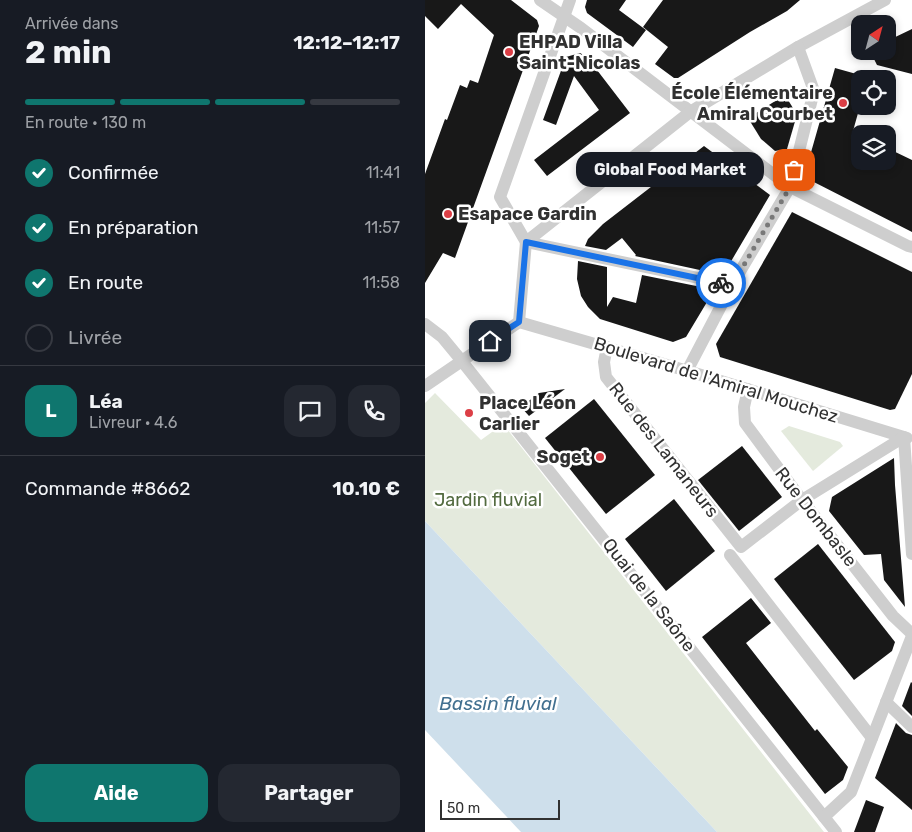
<!DOCTYPE html>
<html lang="fr">
<head>
<meta charset="utf-8">
<style>
  body { margin:0; font-family:Rubik,sans-serif; background:#242831; color:#f1f3f6; height:100vh; display:flex; flex-direction:column; font-size:19px; white-space:nowrap }
  * { box-sizing:border-box; margin:0 }
  p { font-size:16px; color:#9ea1a6 }
  .icon { flex:none; width:28px; height:28px; fill:none; stroke:currentColor; stroke-width:2; stroke-linecap:round; stroke-linejoin:round }
  .map { position:relative; flex:1; overflow:hidden }
  .sheet { display:flex; flex-direction:column; background:#171b24; width:425px }
  .sheet>* { flex:none }
  .needle { width:32px; rotate:36deg }
  .controls { position:absolute; left:426px; top:15px; display:grid; gap:10px }
  .controls a { display:grid; place-items:center; width:45px; height:45px; border-radius:10px; background:#171b24; box-shadow:0 2px 8px #0003; font-size:25px }
  .scale { position:absolute; left:15px; bottom:12px; width:120px; box-sizing:border-box; padding-left:5px; border:2px solid #313131; border-top:0; font-size:14px; line-height:18px; white-space:nowrap; color:#313131; -webkit-text-stroke:4px #fff; paint-order:stroke }
  .pin { position:absolute; display:grid; place-items:center; width:42px; height:42px; color:#fff; margin:-21px; border-radius:10px; box-shadow:0 2px 8px #0006 }
  .courier { position:absolute; display:grid; place-items:center; width:50px; height:50px; margin:-25px; border:4px solid #1a73e8; border-radius:50%; background:#fff; color:#222; box-shadow:0 1px 6px #0007 }
  .bubble { position:absolute; height:35px; border-radius:15px; background:#171b24; box-shadow:0 2px 8px #0003; font-size:16px; font-weight:700; line-height:35px; text-align:center }
  .overview em { font-style:normal; font-weight:700 }
  .overview div { display:flex; flex-direction:column-reverse }
  .overview { display:flex; align-items:center; justify-content:space-between; height:85px; padding:0 25px }
  h1 { font-size:32px; font-weight:700; line-height:38px }
  .bar { display:grid; grid-template-columns:repeat(4,1fr); gap:8px 5px; align-content:center; height:60px; padding:0 25px }
  .bar i { height:6px; border-radius:4px; background:#363941 }
  .bar .on { background:#0f766e }
  .bar p { grid-column:span 4 }
  .line { display:flex; align-items:center; gap:12px; padding:0 25px; border-top:1px solid #363941 }
  .line div { flex:1 }
  .round { display:grid; place-items:center; flex:none; width:52px; height:52px; border-radius:15px; background:#242831 }
  ol { padding:0 25px; list-style:none }
  li { display:flex; align-items:center; gap:15px; height:55px }
  li p { margin-inline-start:auto }
  li .icon { padding:5px; border-radius:50%; background:#0f766e; color:#fff; stroke-width:4 }
  li:last-child { color:#9ea1a6 }
  li i { width:28px; height:28px; border:2px solid #363941; border-radius:50% }
  .cta { display:flex; gap:10px; margin-top:auto; padding:10px 25px }
  .cta a { flex:1; height:58px; border-radius:15px; background:#0f766e; color:#fff; font-size:20px; font-weight:700; line-height:58px; text-align:center }
  .cta a+a { background:#242831; color:#f1f3f6 }
  main { display:flex; flex:1; min-height:0 }
  .map>svg:first-child { display:block }
  .green { fill:#e4eadd }
  .water { fill:#cedfeb }
  .building { fill:#181818 }
  .lines { fill:none; stroke-linecap:round; stroke-linejoin:round }
  .street { stroke:#cecece; stroke-width:12 }
  .done { stroke:#797979; stroke-width:5; stroke-dasharray:0 9 }
  .route { stroke:#1a73e8; stroke-width:6 }
  .poi-dot { fill:#dc3f46; stroke:#fff; stroke-width:2 }
  .labels { text-anchor:middle; stroke-width:5; stroke-linejoin:round; paint-order:stroke }
  .poi-label { font-size:18px; font-weight:bold; fill:#313131; stroke:#fff; text-anchor:start }
  .street-label { font-size:18px; fill:#313131; stroke:#fff }
  .park-label { font-size:18px; fill:#536b40; stroke:#fff }
  .water-label { font-size:19px; font-style:italic; fill:#427090; stroke:#fff }
</style>
</head>
<body>
<main>
<section class="sheet">
<div class="overview"><div><h1>2 min</h1><p>Arrivée dans</p></div><em>12:12–12:17</em></div>
<div class="bar"><i class="on"></i><i class="on"></i><i class="on"></i><i></i><p>En route · 130 m</p></div>
<ol>
<li><svg class="icon" aria-label="check" viewBox="0 0 24 24"><path d="M5 12l5 5 9-10"/></svg>Confirmée<p>11:41</p></li>
<li><svg class="icon" aria-label="check" viewBox="0 0 24 24"><path d="M5 12l5 5 9-10"/></svg>En préparation<p>11:57</p></li>
<li><svg class="icon" aria-label="check" viewBox="0 0 24 24"><path d="M5 12l5 5 9-10"/></svg>En route<p>11:58</p></li>
<li><i></i>Livrée</li>
</ol>
<div class="line" style="height:90px"><b class="round" style="background:#0f766e;color:#fff">L</b><div><b>Léa</b><p>Livreur · 4.6</p></div><a class="round"><svg class="icon" aria-label="chat" viewBox="0 0 24 24"><path d="M4 5h16v11H9l-5 4z"/></svg></a><a class="round"><svg class="icon" aria-label="phone" viewBox="0 0 24 24"><path d="M5 4h4l2 5-3 2q2 4 5 5l2-3 5 2v4C11 20 4 13 5 4z"/></svg></a></div>
<div class="line" style="height:65px"><div>Commande #8662</div><b>10.10 €</b></div>
<div class="cta"><a>Aide</a><a>Partager</a></div>
</section>
<div class="map">
<svg width="487" height="832" viewBox="0 0 487 832">
  <rect width="100%" height="100%" fill="#fff"/>
  <g class="green">
    <polygon points="10,393 56,440 78,424 399,832 292,832 0,521 0,403"/>
    <polygon points="364,426 415,442 418,446 388,471 356,431"/>
  </g>
  <polygon class="water" points="0,521 292,832 96,832 0,730"/>
  <g class="building">
    <polygon points="0,0 86,0 112,20 114,26 30,258 18,253 0,283 0,174 20,119 22,120 35,85 42,88 45,80 53,83 69,35 36,4 13,29 0,16"/>
    <polygon points="162,0 201,0 194,10 221,30 208,47 162,13 160,7"/>
    <polygon points="238,0 375,0 362,11 325,32 253,78 249,78 230,64 243,47 218,27"/>
    <polygon points="487,29 487,74 452,65 445,51 462,51 462,41"/>
    <polygon points="155,53 162,57 205,113 122,176 109,160 174,110 149,76 131,125 118,120 141,57"/>
    <polygon points="410,68 435,75 435,106 428,131 435,135 435,161 462,161 462,148 487,160 487,232 379,177"/>
    <polygon points="360,95 371,113 371,118 362,149 350,151 336,139 323,118"/>
    <polygon points="279,146 345,195 298,275 210,256 211,255 197,238 181,250 160,246 163,239 178,224"/>
    <polygon points="367,212 487,272 487,374 470,409 465,410 295,357 291,344"/>
    <polygon points="153,261 182,267 182,307 188,297 211,303 217,275 286,289 288,292 261,337 248,342 175,319 163,307 156,296 152,279"/>
    <polygon points="140,389 104,416 96,407 114,393"/>
    <polygon points="169,399 230,475 181,514 120,438"/>
    <polygon points="317,446 357,497 314,531 273,480"/>
    <polygon points="469,458 470,485 480,607 459,580 456,554 439,555 404,511 407,497"/>
    <polygon points="249,499 290,551 241,591 200,539"/>
    <polygon points="393,544 470,642 467,651 429,680 349,579"/>
    <polygon points="326,598 346,623 321,643 390,731 392,729 423,767 418,780 400,794 277,637"/>
    <polygon points="486,682 487,683 487,716 477,706"/>
    <polygon points="471,723 481,733 487,735 487,810 450,778"/>
    <polygon points="441,800 459,807 450,832 429,832"/>
  </g>
  <g class="lines">
    <g class="street">
      <polyline points="115,0 156,28 365,187 483,246 487,247"/>
      <polyline points="145,0 75,197 101,242 307,285"/>
      <polyline points="94,322 101,242 265,112 373,47 460,0"/>
      <polyline points="94,322 273,374 482,438"/>
      <polyline points="0,324 17,337 36,360 411,832"/>
      <polyline points="182,347 179,362 181,377 316,547 377,500 479,437 487,554"/>
      <polyline points="262,371 307,285 365,187 389,91 373,47"/>
      <polyline points="0,386 94,322"/>
      <polyline points="323,389 319,407 320,423 377,500 468,616 487,634"/>
      <polyline points="305,555 447,738"/>
      <polyline points="461,702 487,727"/>
      <polyline points="399,817 426,792 487,636"/>
    </g>
  </g>
  <g class="lines">
    <polyline class="done" points="296,283 307,285 365,187 369,170"/>
    <polyline class="route" points="65,341 94,322 101,242 296,283"/>
  </g>
  <g class="poi-dot">
    <circle cx="84" cy="52" r="5"/>
    <circle cx="418" cy="103" r="5"/>
    <circle cx="23" cy="214" r="5"/>
    <circle cx="44" cy="413" r="5"/>
    <circle cx="175" cy="457" r="5"/>
  </g>
  <g class="labels">
    <g class="poi-label">
      <text x="94" y="48">EHPAD Villa<tspan x="94" dy="21">Saint-Nicolas</tspan></text>
      <text x="408" y="99" text-anchor="end">École Élémentaire<tspan x="408" dy="21">Amiral Courbet</tspan></text>
      <text x="33" y="220">Esapace Gardin</text>
      <text x="54" y="409">Place Léon<tspan x="54" dy="21">Carlier</tspan></text>
      <text x="165" y="463" text-anchor="end">Soget</text>
    </g>
    <g class="street-label">
      <text transform="translate(291 380) rotate(17)" y="6">Boulevard de l'Amiral Mouchez</text>
      <text transform="translate(239 450) rotate(52)" y="6">Rue des Lamaneurs</text>
      <text transform="translate(391 517) rotate(52)" y="6">Rue Dombasle</text>
      <text transform="translate(224 595) rotate(52)" y="6">Quai de la Saône</text>
    </g>
    <g class="park-label">
      <text x="63" y="506">Jardin fluvial</text>
    </g>
    <g class="water-label">
      <text x="73" y="710">Bassin fluvial</text>
    </g>
  </g>
</svg>
<div class="controls">
<a><svg class="needle" viewBox="-14 -14 28 28"><path d="M0-13l5 13h-10z" fill="#e53935"/><path d="M0 13l5-13h-10z" fill="#9ea1a6"/></svg></a>
<a><svg class="icon" aria-label="locate" viewBox="0 0 24 24"><circle cx="12" cy="12" r="6"/><path d="M12 2v4M12 18v4M2 12h4M18 12h4"/></svg></a>
<a><svg class="icon" aria-label="layers" viewBox="0 0 24 24"><path d="M12 4l9 5-9 5-9-5zM3 14l9 5 9-5"/></svg></a>
</div>
<div class="scale">50 m</div>
<div class="pin" style="left:369px;top:170px;background:#ea580c"><svg class="icon" aria-label="bag" viewBox="0 0 24 24"><path d="M5 8h14l-1 12H6zM9 8a3 3 0 0 1 6 0"/></svg></div>
<div class="pin" style="left:65px;top:341px;background:#1f2937"><svg class="icon" aria-label="home" viewBox="0 0 24 24"><path d="M3 11l9-7 9 7M6 9v11h12V9"/></svg></div>
<div class="courier" style="left:296px;top:283px"><svg class="icon" aria-label="bike" viewBox="0 0 24 24"><circle cx="6" cy="16" r="4"/><circle cx="18" cy="16" r="4"/><path d="M6 16l4-8h5l3 8M10 8l3 8H6M13 5h3"/></svg></div>
<div class="bubble" style="left:151px;top:152px;width:188px">Global Food Market</div>
</div>
</main>
</body>
</html>
